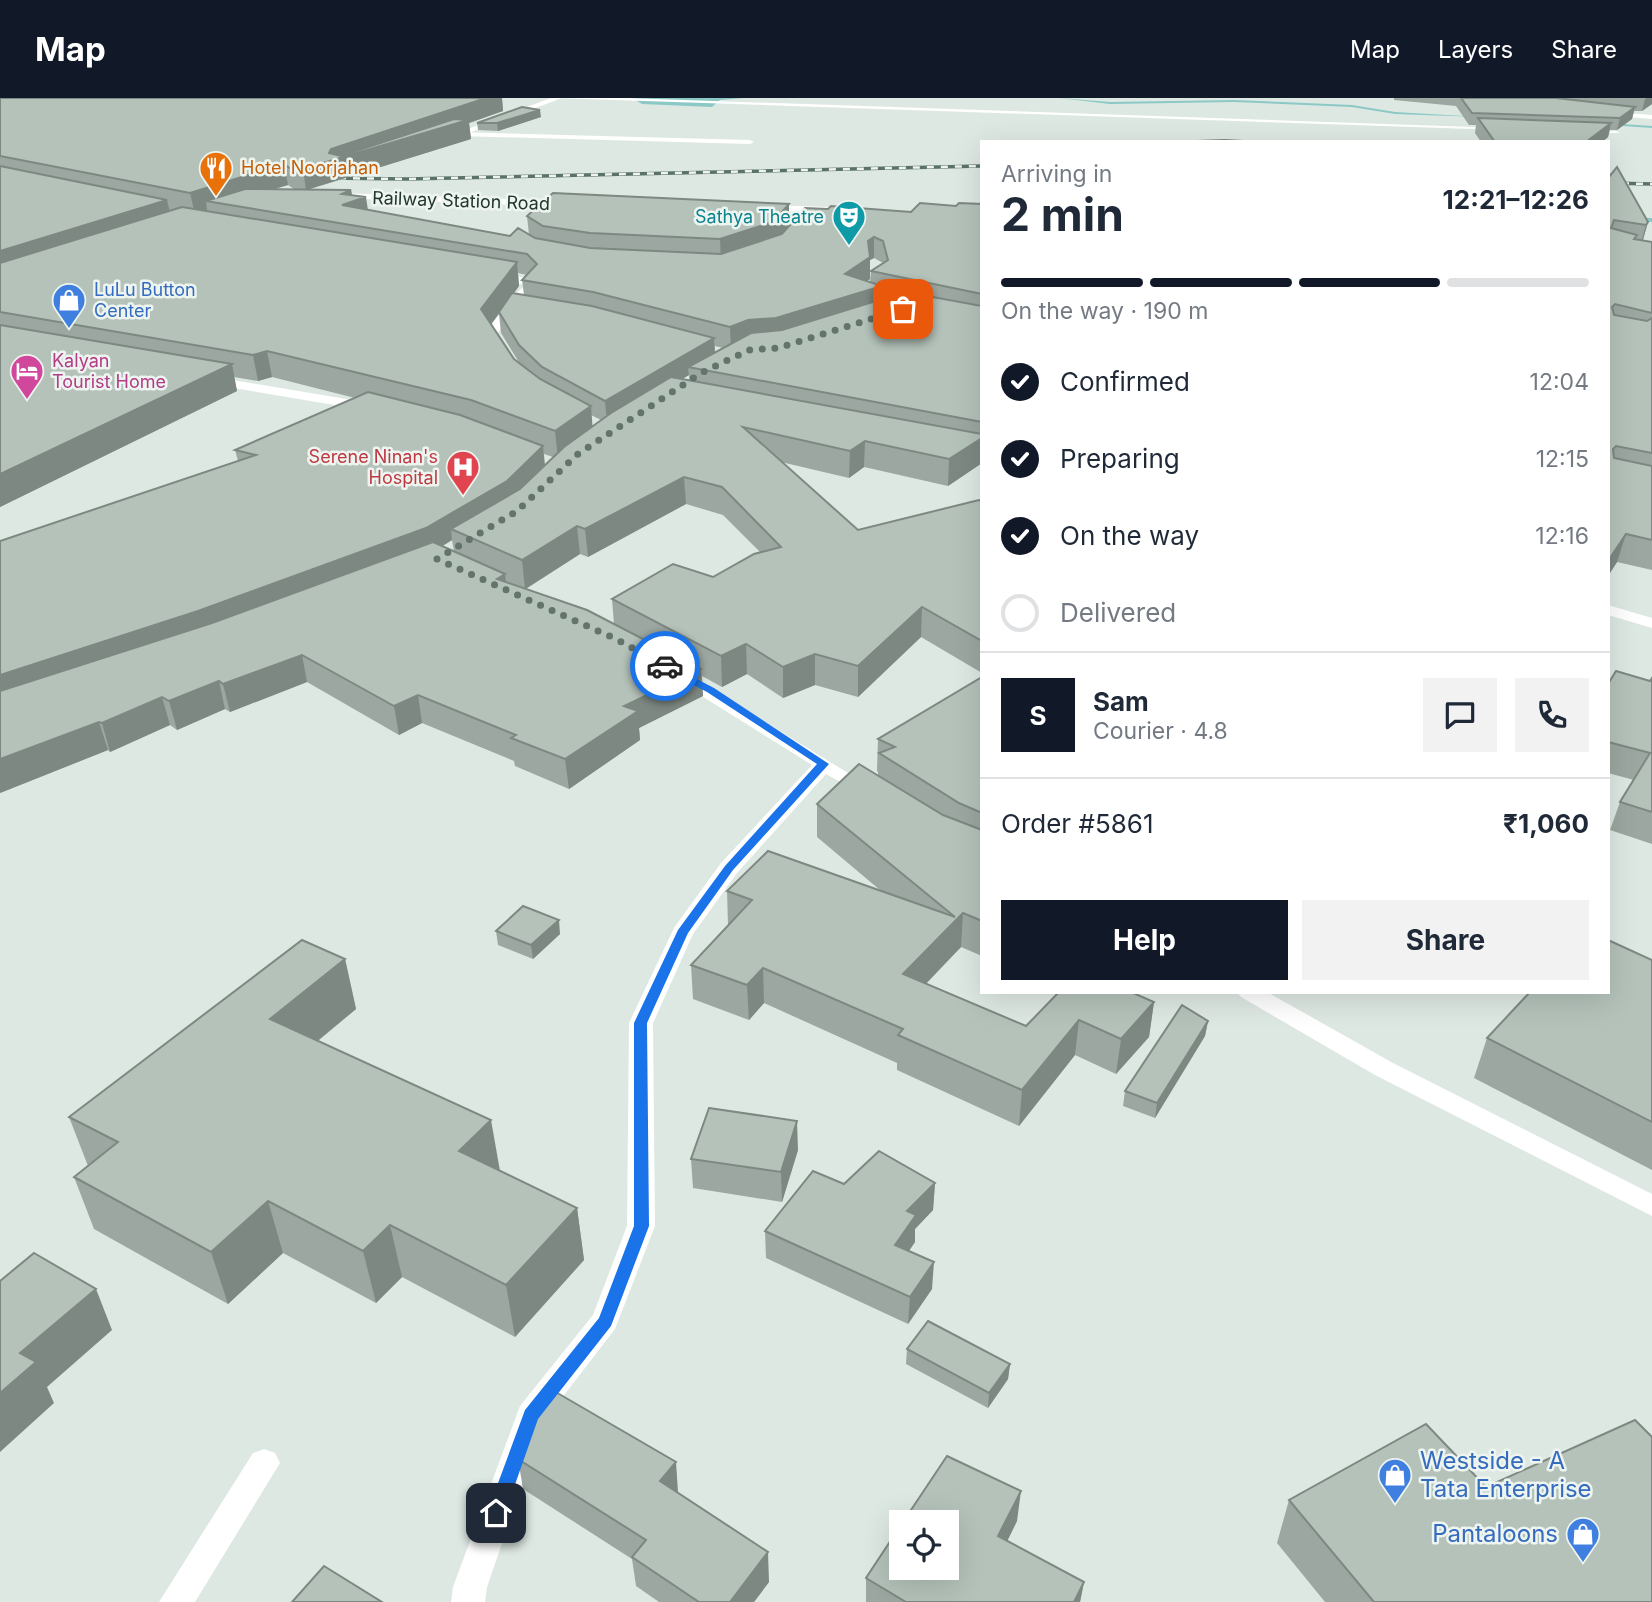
<!DOCTYPE html>
<html lang="en">
<head>
<meta charset="utf-8">
<style>
  body { margin:0; font-family:Inter,sans-serif; background:#f2f2f3; color:#1f2937; height:100vh; display:flex; flex-direction:column; font-size:26px; white-space:nowrap }
  * { box-sizing:border-box; margin:0 }
  p { font-size:23px; color:#747a83 }
  .icon { flex:none; width:38px; height:38px; fill:none; stroke:currentColor; stroke-width:2; stroke-linecap:round; stroke-linejoin:round }
  .map { position:relative; flex:1; overflow:hidden }
  .details { position:absolute; left:980px; top:42px; width:630px; height:854px; display:flex; flex-direction:column; background:#fff; border-radius:0px; box-shadow:0 7px 28px #0002 }
  .details>* { flex:none }
  .controls { position:absolute; left:889px; top:1412px; display:grid; gap:14px }
  .controls a { display:grid; place-items:center; width:70px; height:70px; border-radius:0px; background:#fff; box-shadow:0 7px 28px #0002; font-size:35px }
  .pin { position:absolute; display:grid; place-items:center; width:60px; height:60px; color:#fff; margin:-30px; border-radius:14px; box-shadow:0 4px 10px #0006 }
  .courier { position:absolute; display:grid; place-items:center; width:70px; height:70px; margin:-35px; border:5px solid #1a73e8; border-radius:50%; background:#fff; color:#222; box-shadow:0 2px 9px #0007 }
  .overview em { font-style:normal; font-weight:700 }
  .overview div { display:flex; flex-direction:column-reverse }
  .overview { display:flex; align-items:center; justify-content:space-between; height:119px; padding:0 21px }
  h1 { font-size:46px; font-weight:700; line-height:52px }
  .bar { display:grid; grid-template-columns:repeat(4,1fr); gap:10px 7px; align-content:center; height:84px; padding:0 21px }
  .bar i { height:9px; border-radius:5px; background:#e0e1e3 }
  .bar .current { background:#111827 }
  .bar p { grid-column:span 4 }
  .line { display:flex; align-items:center; gap:18px; padding:0 21px; border-top:2px solid #e0e1e3 }
  .line div { flex:1 }
  .round { display:grid; place-items:center; flex:none; width:74px; height:74px; border-radius:0px; background:#f2f2f3 }
  ol { padding:0 21px; list-style:none }
  li { display:flex; align-items:center; gap:21px; height:77px }
  li p { margin-inline-start:auto }
  li .icon { padding:7px; border-radius:50%; background:#111827; color:#fff; stroke-width:4 }
  li:last-child { color:#747a83 }
  li i { width:38px; height:38px; border:4px solid #e0e1e3; border-radius:50% }
  .button { display:flex; gap:14px; margin-top:auto; padding:14px 21px }
  .button a { flex:1; height:80px; border-radius:0px; background:#111827; color:#fff; font-size:28px; font-weight:700; line-height:80px; text-align:center }
  .button a+a { background:#f2f2f3; color:#1f2937 }
  header { display:flex; align-items:center; gap:42px; box-sizing:border-box; height:98px; padding:0 35px; background:#111827; color:#fff }
  header strong { font-size:33px }
  nav { display:flex; gap:38px; margin-inline-start:auto; font-size:24px }
  .map>svg:first-child { display:block }
  .water { fill:#8bc8c6 }
  .lines { fill:none; stroke-linecap:round; stroke-linejoin:round }
  .stream { fill:#8bc8c6; fill-rule:evenodd }
  .lane { fill:#fff; fill-rule:evenodd }
  .street { fill:#fff; fill-rule:evenodd }
  .secondary { fill:#fff; fill-rule:evenodd }
  .rail-casing { stroke:#5b7267; stroke-width:3.5 }
  .rail { stroke:#eef5f0; stroke-width:2.5; stroke-dasharray:7; stroke-linecap:butt }
  .wall { fill:#9ba7a0; fill-rule:evenodd }
  .shaded-wall { fill:#7e8882 }
  .building { fill:#b4c2ba; stroke:#7e8882; stroke-width:2 }
  .route { fill:#1a73e8 }
  .done { stroke:#63746c; stroke-width:7; stroke-dasharray:0 12.6 }
  .labels { text-anchor:middle; stroke-width:5; stroke-linejoin:round; paint-order:stroke }
  .far-food-label { font-size:18px; fill:#c56008; stroke:#eef5f0; text-anchor:start }
  .far-street-label { font-size:18px; fill:#21362c; stroke:#eef5f0 }
  .far-culture-label { font-size:18px; fill:#0d838f; stroke:#eef5f0; text-anchor:end }
  .far-shop-label { font-size:18px; fill:#366cbe; stroke:#eef5f0; text-anchor:start }
  .far-hotel-label { font-size:18px; fill:#b23c85; stroke:#eef5f0; text-anchor:start }
  .far-health-label { font-size:18px; fill:#be3a42; stroke:#eef5f0; text-anchor:end }
  .near-shop-label { font-size:24px; fill:#366cbe; stroke:#eef5f0; text-anchor:start }
</style>
</head>
<body>
<header>
<strong>Map</strong>
<nav><a>Map</a><a>Layers</a><a>Share</a></nav>
</header>
<div class="map">
<svg width="1652" height="1504" viewBox="0 0 1652 1504">
  <rect width="100%" height="100%" fill="#dee8e2"/>
  <polygon class="water" points="632,0 744,0 720,2 712,9 642,6"/>
  <g class="lines">
    <g class="stream">
      <polygon points="1059,0 1110,4 1234,2 1352,7 1395,14 1481,19 1395,16 1352,9 1234,4 1110,6"/>
      <polygon points="1607,25 1652,28 1652,30 1609,27"/>
      <polygon points="1608,118 1652,120 1652,124 1608,122"/>
    </g>
    <g class="lane">
      <polygon points="554,0 627,0 1505,30 1501,32"/>
      <polygon points="1584,31 1616,33 1620,35 1581,35"/>
      <polygon points="455,34 750,42 754,44 750,46 458,38"/>
    </g>
    <g class="street">
      <polygon points="491,174 533,181 537,188 514,210 498,235 508,256 502,260 496,256 486,235 506,206 525,187 487,179 487,175"/>
      <polygon points="209,278 370,305 377,309 370,313 204,285 204,279"/>
      <polygon points="1608,507 1652,520 1652,530 1608,517"/>
      <polygon points="679,571 879,694 869,700 826,676 737,775 693,836 653,925 655,1128 615,1231 544,1323 487,1489 485,1504 451,1504 453,1489 520,1308 593,1217 627,1128 629,925 674,830 721,765 812,667 673,580 670,576 673,572"/>
      <polygon points="1237,894 1267,894 1393,965 1652,1096 1652,1118 1375,977 1241,899"/>
      <polygon points="264,1351 275,1355 280,1365 195,1504 159,1504 253,1355"/>
    </g>
    <g class="secondary">
      <polygon points="551,0 562,0 448,43 441,41"/>
      <polygon points="1602,13 1652,17 1652,21 1605,17"/>
      <polygon points="338,95 568,103 573,106 568,109 335,100"/>
      <polygon points="761,107 831,109 836,112 831,115 758,112"/>
    </g>
    <defs>
      <g id="rail">
        <polyline points="325,80 407,81 982,68"/>
        <polyline points="1608,85 1652,86"/>
      </g>
    </defs>
    <use href="#rail" class="rail-casing"/>
    <use href="#rail" class="rail"/>
  </g>
  <g class="wall">
    <path d="M0 0H502L503 13 469 25 471 41 307 92H351L352 97 368 112 510 138 529 137 527 118 789 106V128L982 106V365L948 388 864 369 849 380 781 364 858 432 982 403V575L921 539 858 599 815 587 783 600 747 576 722 589 702 578 703 598 639 630 640 642 569 691 515 668 514 663 422 625 399 637 307 584 230 614 225 611 177 632 170 627 110 654 108 652 0 695 238 363 235 352 355 300 272 279 258 283 234 279 237 293 0 409ZM288 87 294 91H273ZM874 160 883 165 871 173 870 184 867 183 870 181V162ZM518 175 527 177 522 182 524 197 514 195 519 188ZM881 197 889 199 881 201ZM499 216 501 235 520 266 514 261 491 226ZM715 248 723 250 715 255ZM689 277V282L682 281ZM591 317 601 322 592 328ZM544 356 553 359 545 367ZM686 406 723 417 760 454 713 479 612 501 614 526 526 491 580 456 588 459ZM452 442 454 453 442 448Z"/>
    <polygon points="1394,0 1652,0 1652,6 1642,13 1634,13 1632,21 1617,32 1610,32 1608,39 1602,44 1481,44 1475,35 1476,27 1469,27 1456,8 1394,2"/>
    <polygon points="541,19 498,33 478,32 477,25"/>
    <polygon points="1608,80 1648,124 1643,142 1652,144 1652,472 1617,464 1608,478"/>
    <polygon points="982,579 982,858 961,849 926,885 1026,928 1154,904 1149,939 1116,976 1075,957 1019,1028 897,972 897,965 764,905 749,922 693,901 691,867 728,827 727,793 880,792 817,739 817,706 878,678 878,674 877,673 878,641"/>
    <polygon points="1652,580 1652,746 1610,732 1620,704 1634,682 1608,675 1608,586 1650,583"/>
    <polygon points="496,833 560,836 533,861 498,847"/>
    <polygon points="345,861 356,911 318,943 499,1072 577,1110 584,1162 515,1239 402,1179 376,1205 283,1155 228,1206 94,1131 74,1079 88,1068 69,1019"/>
    <polygon points="1652,862 1652,1072 1474,980 1487,940"/>
    <polygon points="1208,923 1205,938 1155,1020 1123,1008 1125,993"/>
    <polygon points="798,1052 782,1104 693,1090 691,1061"/>
    <polygon points="935,1085 933,1112 915,1131 915,1144 909,1153 932,1191 908,1226 766,1160 765,1133 844,1086"/>
    <polygon points="907,1251 1010,1266 1008,1281 988,1310 906,1266"/>
    <polygon points="518,1361 678,1394 678,1395 769,1484 754,1504 659,1504 636,1488 632,1461 523,1391"/>
    <polygon points="1486,1389 1652,1504 1325,1504 1277,1445 1289,1402"/>
    <polygon points="1017,1423 1007,1443 1084,1484 1080,1504 866,1504 866,1480"/>
  </g>
  <g class="shaded-wall">
    <polygon points="486,0 502,0 503,13 469,25 471,41 306,92 303,71 329,55 331,51"/>
    <polygon points="1647,0 1652,0 1652,6 1642,13 1645,1"/>
    <polygon points="1635,9 1632,21 1617,32 1620,20"/>
    <polygon points="540,12 541,19 498,33 497,25"/>
    <polygon points="1611,25 1608,39 1602,44 1586,44"/>
    <polygon points="284,66 288,87 225,106 206,103 207,112 195,116 190,95"/>
    <polygon points="351,92 353,103 366,99 369,119 345,127 342,107 342,96"/>
    <polygon points="167,102 172,123 0,178 0,153"/>
    <polygon points="789,106 789,130 773,149 721,166 720,141"/>
    <polygon points="1648,124 1642,145 1640,148 1646,127"/>
    <polygon points="874,139 874,160 870,162 870,181 845,198 845,176 868,143"/>
    <polygon points="517,164 519,188 484,236 481,211"/>
    <polygon points="882,188 881,210 731,252 730,229 748,222"/>
    <polygon points="714,240 715,261 688,269 689,277 607,326 605,303"/>
    <polygon points="267,253 272,279 258,283 253,257"/>
    <polygon points="232,266 237,293 0,409 0,376"/>
    <polygon points="591,308 593,335 558,361 555,333"/>
    <polygon points="982,340 982,365 948,388 949,361"/>
    <polygon points="865,343 864,369 849,380 850,353"/>
    <polygon points="543,348 545,372 510,408 451,431 452,442 430,456 0,608 0,577"/>
    <polygon points="684,379 686,406 588,459 585,431"/>
    <polygon points="577,428 580,456 525,491 522,462"/>
    <polygon points="1626,436 1617,464 1608,478 1608,463"/>
    <polygon points="505,476 508,502 497,481"/>
    <polygon points="922,509 921,539 858,599 858,568"/>
    <polygon points="746,546 747,576 722,589 721,558"/>
    <polygon points="815,556 815,587 783,600 783,569"/>
    <polygon points="302,557 307,584 230,614 223,586"/>
    <polygon points="701,571 703,598 639,630 640,642 569,691 565,661 624,608"/>
    <polygon points="219,583 225,611 177,632 169,603"/>
    <polygon points="418,597 422,625 399,637 394,608"/>
    <polygon points="162,599 170,627 110,654 102,625"/>
    <polygon points="99,624 108,652 0,695 0,661"/>
    <polygon points="963,815 961,849 902,911 903,876"/>
    <polygon points="559,822 560,836 533,861 531,847"/>
    <polygon points="345,861 356,911 283,971 270,921"/>
    <polygon points="763,870 764,905 749,922 747,887"/>
    <polygon points="1154,904 1149,939 1116,976 1121,941"/>
    <polygon points="1079,922 1075,957 1019,1028 1022,992"/>
    <polygon points="1208,923 1205,938 1155,1020 1157,1005"/>
    <polygon points="491,1022 500,1073 459,1053"/>
    <polygon points="797,1023 798,1052 782,1104 781,1074"/>
    <polygon points="935,1085 933,1112 915,1131 915,1144 894,1174 895,1147 907,1113"/>
    <polygon points="268,1103 283,1155 228,1206 211,1154"/>
    <polygon points="577,1110 584,1162 515,1239 506,1187"/>
    <polygon points="390,1127 402,1179 376,1205 363,1153"/>
    <polygon points="934,1164 932,1191 908,1226 910,1199"/>
    <polygon points="96,1191 112,1232 47,1289 54,1305 0,1354 0,1295 20,1255"/>
    <polygon points="1010,1266 1008,1281 988,1310 989,1295"/>
    <polygon points="676,1364 678,1394 663,1413 660,1383"/>
    <polygon points="1021,1393 1017,1423 995,1468 998,1438"/>
    <polygon points="768,1454 769,1484 754,1504 730,1504"/>
    <polygon points="1084,1484 1080,1504 1074,1504"/>
  </g>
  <g class="building">
    <polygon points="0,0 486,0 331,51 329,55 341,58 454,21 468,22 303,71 291,71 284,66 190,95 0,58"/>
    <polygon points="1461,0 1556,0 1635,9 1620,20 1472,15"/>
    <polygon points="522,9 540,12 497,25 477,25"/>
    <polygon points="1478,20 1611,25 1586,44 1495,44"/>
    <polygon points="1225,42 1263,44 1199,44 1198,43"/>
    <polygon points="0,68 167,102 0,153"/>
    <polygon points="1617,69 1648,124 1646,127 1614,122 1611,130 1637,137 1634,141 1652,144 1652,215 1615,206 1612,209 1614,217 1647,223 1652,220 1652,355 1616,348 1613,351 1614,360 1652,368 1652,442 1626,436 1608,463 1608,80"/>
    <polygon points="245,91 351,92 342,96 366,99 342,107 510,138 518,130 535,140 590,150 721,156 782,136 805,110 828,111 831,108 911,114 920,105 956,108 959,105 982,106 982,196 871,173 888,162 883,143 874,139 868,143 870,159 845,176 882,188 776,220 748,222 730,229 593,194 522,182 537,166 527,156 206,103"/>
    <polygon points="553,95 789,106 773,124 720,141 590,135 543,128 527,118"/>
    <polygon points="182,109 517,164 481,211 514,261 540,281 591,308 555,333 471,302 267,253 253,257 0,214 0,165"/>
    <polygon points="905,194 982,208 982,324 688,269 751,235 782,232"/>
    <polygon points="512,195 592,208 714,240 605,303 542,269 519,247 499,214"/>
    <polygon points="0,227 232,266 0,376"/>
    <polygon points="671,279 982,336 982,340 949,361 865,343 850,353 743,329 858,432 979,402 982,403 982,543 922,509 858,568 815,556 783,569 746,546 721,558 612,501 673,466 713,479 754,456 781,449 722,389 684,379 585,431 577,428 522,462 451,431 520,391 564,349 611,315"/>
    <polygon points="368,294 460,317 543,348 507,383 426,430 198,513 0,577 0,443 256,357 235,352"/>
    <polygon points="433,444 505,476 497,481 587,512 701,571 624,608 638,613 565,661 511,640 516,637 418,597 394,608 302,557 223,586 219,583 169,603 162,599 102,625 99,624 0,661 0,593 212,525"/>
    <polygon points="1616,573 1650,583 1652,580 1652,714 1620,704 1650,655 1608,644 1608,586"/>
    <polygon points="982,579 982,715 959,705 879,655 895,649 878,641"/>
    <polygon points="859,666 943,717 982,732 982,823 963,815 903,876 1026,928 1059,894 1131,894 1154,904 1121,941 1079,922 1022,992 898,937 903,931 763,870 747,887 691,867 752,802 727,793 768,753 955,819 817,706"/>
    <polygon points="523,808 559,822 531,847 496,833"/>
    <polygon points="302,842 345,861 270,921 491,1022 459,1053 577,1110 506,1187 390,1127 363,1153 268,1103 211,1154 74,1079 118,1044 69,1019"/>
    <polygon points="1608,842 1652,862 1652,1024 1487,940 1530,894 1608,894"/>
    <polygon points="1182,907 1208,923 1157,1005 1125,993"/>
    <polygon points="709,1010 797,1023 781,1074 691,1061"/>
    <polygon points="879,1053 935,1085 907,1113 916,1117 895,1147 934,1164 910,1199 765,1133 813,1073 844,1086"/>
    <polygon points="34,1155 96,1191 20,1255 36,1264 0,1295 0,1183"/>
    <polygon points="928,1223 1010,1266 989,1295 907,1251"/>
    <polygon points="554,1293 676,1364 660,1383 768,1454 730,1504 699,1504 632,1459 646,1442 518,1361 534,1315"/>
    <polygon points="1635,1322 1652,1339 1652,1504 1374,1504 1289,1402 1426,1326 1486,1389"/>
    <polygon points="947,1358 1021,1393 998,1438 1084,1484 1074,1504 906,1504 866,1480 901,1427 901,1470 947,1470 947,1424 903,1424"/>
    <polygon points="324,1468 382,1504 292,1504"/>
  </g>
  <polygon class="route" points="661,566 668,566 714,590 829,666 733,772 688,835 647,925 649,1128 611,1228 538,1321 505,1415 503,1421 496,1423 490,1421 487,1415 525,1312 599,1220 634,1128 634,925 678,832 725,768 817,666 707,594 661,570"/>
  <g class="lines">
    <polyline class="done" points="665,568 616,541 437,461 517,413 578,356 701,275 749,252 778,250 903,211"/>
  </g>
  <defs>
    <symbol id="restaurant-pin" viewBox="-11 -11 22 30"><path d="M0 17L-7.5 6A9.5 9.5 0 1 1 7.5 6Z" fill="#e8710a" stroke="#eef5f0"/><path d="M-5-6h1v4h1v-4h1v4h1v-4h1v5L-1.5 .5V6h-2V.5L-5-1ZM5-6V6H3V1.5H1.5Q1.5-4 5-6Z" fill="#fff"/></symbol>
    <symbol id="theatre-pin" viewBox="-11 -11 22 30"><path d="M0 17L-7.5 6A9.5 9.5 0 1 1 7.5 6Z" fill="#0f9aa8" stroke="#eef5f0"/><path d="M-5-5.5Q0-4 5-5.5V0Q5 5 0 6Q-5 5-5 0ZM-3.3-2.5H-1v1.5H-3.3ZM1-2.5H3.3v1.5H1ZM-2.8 1Q0 5.5 2.8 1Z" fill="#fff"/></symbol>
    <symbol id="shop-pin" viewBox="-11 -11 22 30"><path d="M0 17L-7.5 6A9.5 9.5 0 1 1 7.5 6Z" fill="#3f7fe0" stroke="#eef5f0"/><path d="M-5-2.5h2.3a2.7 3.5 0 0 1 5.4 0H5L5.5 6h-11ZM-1.5-2.5h3a1.5 2.3 0 0 0-3 0Z" fill="#fff"/></symbol>
    <symbol id="hotel-pin" viewBox="-11 -11 22 30"><path d="M0 17L-7.5 6A9.5 9.5 0 1 1 7.5 6Z" fill="#d1479c" stroke="#eef5f0"/><path d="M-6-4.5h1.5V1H6V5H4.5V3h-9V5H-6ZM-4 0a1.8 1.8 0 1 1 3.6 0ZM.5 0V-2.5h3Q6-2.5 6 0Z" fill="#fff"/></symbol>
    <symbol id="hospital-pin" viewBox="-11 -11 22 30"><path d="M0 17L-7.5 6A9.5 9.5 0 1 1 7.5 6Z" fill="#e0444e" stroke="#eef5f0"/><path d="M-5-5h3v3.5h4V-5h3V5h-3V1.5h-4V5h-3Z" fill="#fff"/></symbol>
  </defs>
  <g fill-rule="evenodd">
    <use href="#restaurant-pin" x="197" y="51" width="38" height="52"/>
    <use href="#theatre-pin" x="830" y="100" width="38" height="52"/>
    <use href="#shop-pin" x="50" y="183" width="38" height="52"/>
    <use href="#hotel-pin" x="8" y="254" width="38" height="52"/>
    <use href="#hospital-pin" x="444" y="350" width="38" height="52"/>
    <use href="#shop-pin" x="1376" y="1358" width="38" height="52"/>
    <use href="#shop-pin" x="1564" y="1417" width="38" height="52"/>
  </g>
  <g class="labels">
    <g class="far-food-label">
      <text x="241" y="76">Hotel Noorjahan</text>
    </g>
    <g class="far-street-label">
      <text transform="translate(461 103) rotate(2)" y="6">Railway Station Road</text>
    </g>
    <g class="far-culture-label">
      <text x="824" y="125">Sathya Theatre</text>
    </g>
    <g class="far-shop-label">
      <text x="94" y="198">LuLu Button<tspan x="94" dy="21">Center</tspan></text>
    </g>
    <g class="far-hotel-label">
      <text x="52" y="269">Kalyan<tspan x="52" dy="21">Tourist Home</tspan></text>
    </g>
    <g class="far-health-label">
      <text x="438" y="365">Serene Ninan's<tspan x="438" dy="21">Hospital</tspan></text>
    </g>
    <g class="near-shop-label">
      <text x="1420" y="1371">Westside - A<tspan x="1420" dy="28">Tata Enterprise</tspan></text>
      <text x="1558" y="1444" text-anchor="end">Pantaloons</text>
    </g>
  </g>
</svg>
<div class="controls">
<a><svg class="icon" aria-label="locate" viewBox="0 0 24 24"><circle cx="12" cy="12" r="6"/><path d="M12 2v4M12 18v4M2 12h4M18 12h4"/></svg></a>
</div>
<div class="pin" style="left:903px;top:211px;background:#ea580c"><svg class="icon" aria-label="bag" viewBox="0 0 24 24"><path d="M5 8h14l-1 12H6zM9 8a3 3 0 0 1 6 0"/></svg></div>
<div class="pin" style="left:496px;top:1415px;background:#1f2937"><svg class="icon" aria-label="home" viewBox="0 0 24 24"><path d="M3 11l9-7 9 7M6 9v11h12V9"/></svg></div>
<div class="courier" style="left:665px;top:568px"><svg class="icon" aria-label="car" viewBox="0 0 24 24"><path d="M5 17H2v-5l4-1 3-4h7l3 4 3 1v5h-3M9 17h6M6 11h13"/><circle cx="7" cy="17" r="2"/><circle cx="17" cy="17" r="2"/></svg></div>
<section class="details">
<div class="overview"><div><h1>2 min</h1><p>Arriving in</p></div><em>12:21–12:26</em></div>
<div class="bar"><i class="current"></i><i class="current"></i><i class="current"></i><i></i><p>On the way · 190 m</p></div>
<ol>
<li><svg class="icon" aria-label="check" viewBox="0 0 24 24"><path d="M5 12l5 5 9-10"/></svg>Confirmed<p>12:04</p></li>
<li><svg class="icon" aria-label="check" viewBox="0 0 24 24"><path d="M5 12l5 5 9-10"/></svg>Preparing<p>12:15</p></li>
<li><svg class="icon" aria-label="check" viewBox="0 0 24 24"><path d="M5 12l5 5 9-10"/></svg>On the way<p>12:16</p></li>
<li><i></i>Delivered</li>
</ol>
<div class="line" style="height:126px"><b class="round" style="background:#111827;color:#fff">S</b><div><b>Sam</b><p>Courier · 4.8</p></div><a class="round"><svg class="icon" aria-label="chat" viewBox="0 0 24 24"><path d="M4 5h16v11H9l-5 4z"/></svg></a><a class="round"><svg class="icon" aria-label="phone" viewBox="0 0 24 24"><path d="M5 4h4l2 5-3 2q2 4 5 5l2-3 5 2v4C11 20 4 13 5 4z"/></svg></a></div>
<div class="line" style="height:91px"><div>Order #5861</div><b>₹1,060</b></div>
<div class="button"><a>Help</a><a>Share</a></div>
</section>
</div>
</body>
</html>
